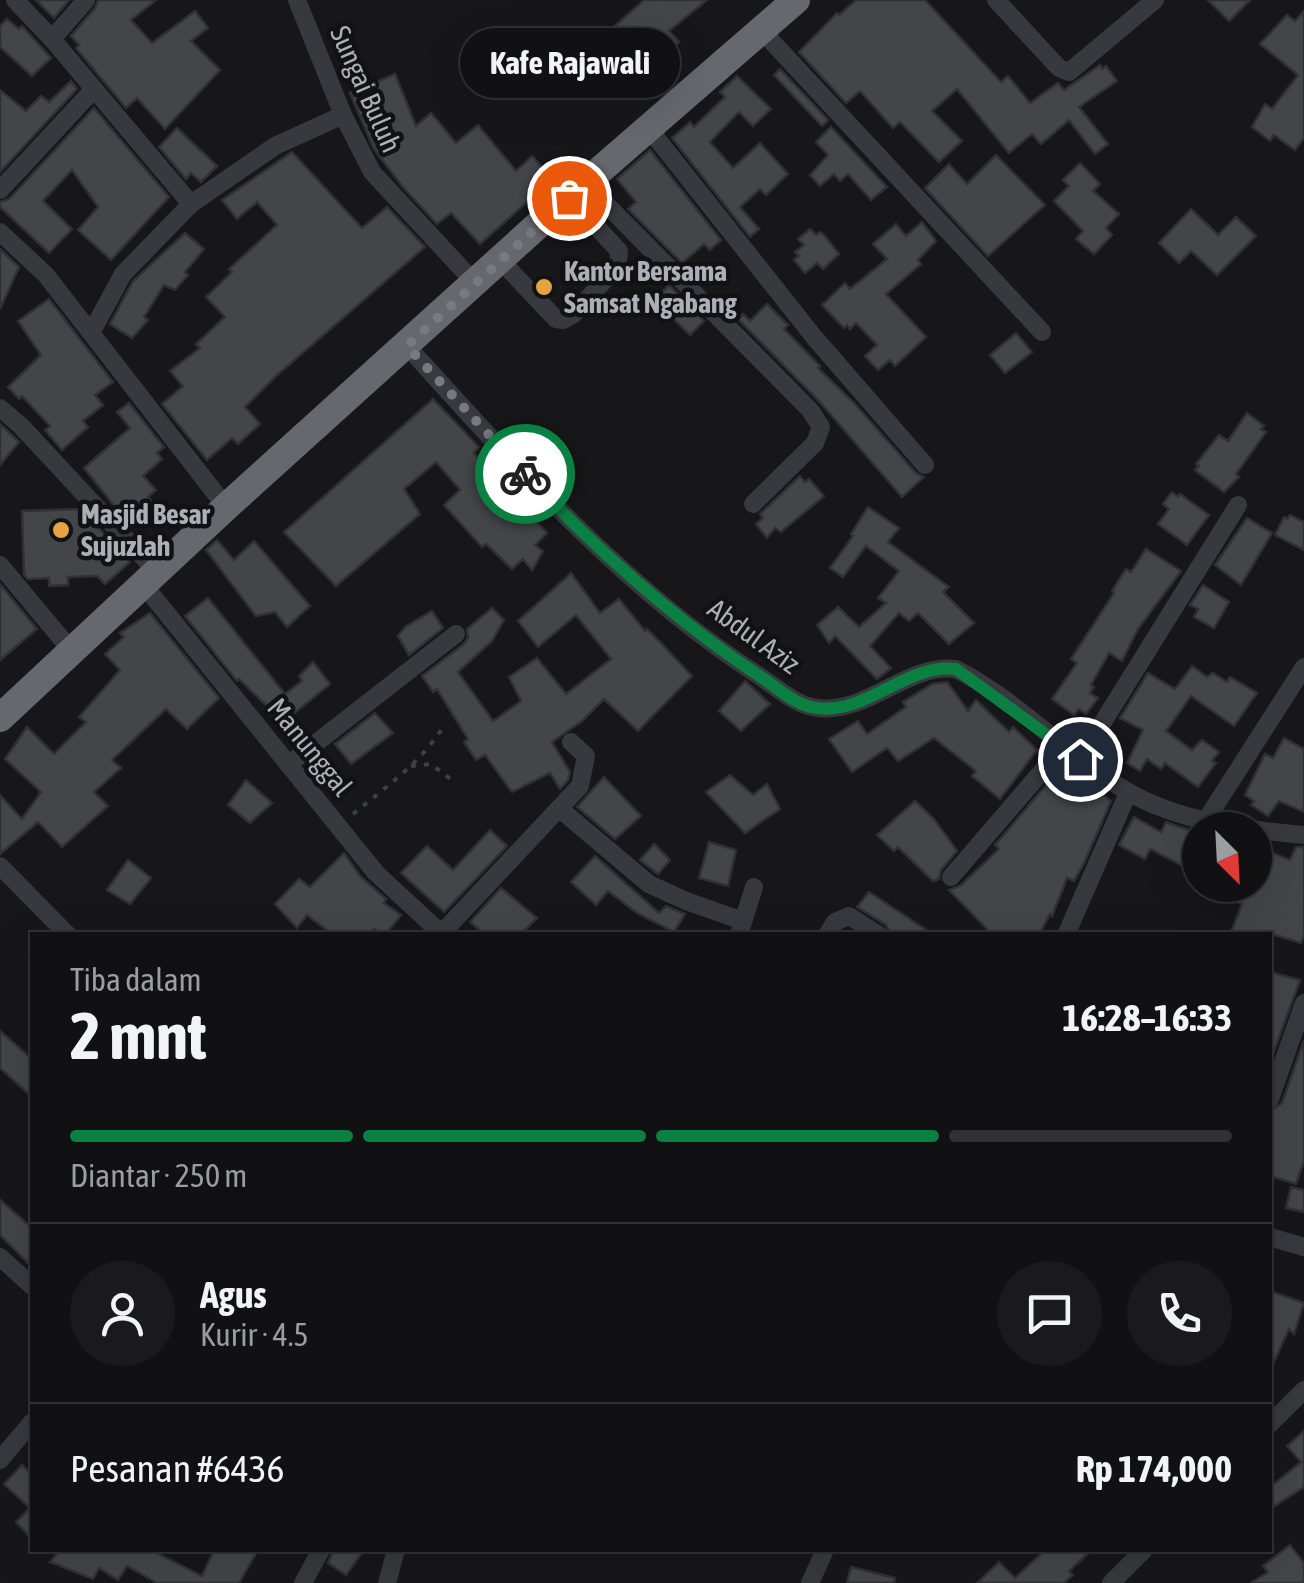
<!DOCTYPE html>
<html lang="id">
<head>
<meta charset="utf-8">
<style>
  body { margin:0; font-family:"Asap Condensed",sans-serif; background:#1a1a1c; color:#f1f3f6; height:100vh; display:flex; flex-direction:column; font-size:38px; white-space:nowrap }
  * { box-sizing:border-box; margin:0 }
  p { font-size:32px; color:#9c9da0 }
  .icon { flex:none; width:55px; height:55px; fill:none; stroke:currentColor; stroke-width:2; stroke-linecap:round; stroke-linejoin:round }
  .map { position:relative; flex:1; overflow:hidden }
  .sheet { position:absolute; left:30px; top:932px; width:1242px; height:620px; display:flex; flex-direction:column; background:#111113; border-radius:0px; box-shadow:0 10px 40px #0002,0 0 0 2px #303133 }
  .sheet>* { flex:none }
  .needle { width:65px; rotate:156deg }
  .tools { position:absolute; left:1182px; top:812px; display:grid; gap:20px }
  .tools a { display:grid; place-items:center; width:90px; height:90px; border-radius:50%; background:#111113; box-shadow:0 10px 40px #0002,0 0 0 2px #303133; font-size:50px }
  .pin { position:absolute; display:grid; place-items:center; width:85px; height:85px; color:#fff; margin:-42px; border:5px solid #fff; border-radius:50%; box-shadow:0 2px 10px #0007 }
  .courier { position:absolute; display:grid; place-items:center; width:100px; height:100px; margin:-50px; border:8px solid #0b8043; border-radius:50%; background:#fff; color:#222; box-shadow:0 2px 12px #0007 }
  .bubble { position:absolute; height:70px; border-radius:35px; background:#111113; box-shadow:0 10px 40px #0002,0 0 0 2px #303133; font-size:32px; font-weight:700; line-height:70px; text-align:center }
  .head em { font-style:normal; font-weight:700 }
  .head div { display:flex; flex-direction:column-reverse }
  .head { display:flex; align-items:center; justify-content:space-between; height:170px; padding:0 40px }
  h1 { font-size:65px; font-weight:700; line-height:75px }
  .bar { display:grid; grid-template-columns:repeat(4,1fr); gap:15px 10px; align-content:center; height:120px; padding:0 40px }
  .bar i { height:12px; border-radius:8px; background:#303133 }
  .bar .active { background:#0b8043 }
  .bar p { grid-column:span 4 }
  .line { display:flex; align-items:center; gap:25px; padding:0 40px; border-top:2px solid #303133 }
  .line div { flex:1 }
  .round { display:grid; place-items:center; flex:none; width:105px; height:105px; border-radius:52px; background:#1a1a1c }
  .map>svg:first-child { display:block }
  .building { fill:#444549; stroke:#313135; stroke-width:2.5 }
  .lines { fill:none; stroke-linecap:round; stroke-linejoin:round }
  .path { stroke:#3e4044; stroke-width:4; stroke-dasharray:5 8; stroke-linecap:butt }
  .minor { stroke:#38393e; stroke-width:18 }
  .highway { stroke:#65686e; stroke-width:28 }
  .done { stroke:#777a80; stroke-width:10; stroke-dasharray:0 18 }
  .route { stroke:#0b8043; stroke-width:12 }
  .poi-dot { fill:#e6a341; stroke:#121214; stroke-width:4 }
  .labels { text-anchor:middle; stroke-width:9; stroke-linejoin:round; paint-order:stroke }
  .street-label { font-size:28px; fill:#aaafb8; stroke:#121214 }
  .poi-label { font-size:28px; font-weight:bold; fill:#aaafb8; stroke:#121214; text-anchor:start }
</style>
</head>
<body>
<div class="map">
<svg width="1304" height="1583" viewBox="0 0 1304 1583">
  <rect width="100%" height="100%" fill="#171719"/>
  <g class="building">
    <polygon points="36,0 69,0 54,18"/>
    <polygon points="98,0 156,0 131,20 152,43 195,11 208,28 191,41 220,70 165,129 137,98 126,108 76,48 79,45 71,36 95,8"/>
    <polygon points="644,0 707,0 669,31 679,42 631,82 607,57 602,62 586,42 601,27 607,33"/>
    <polygon points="856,0 925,0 1001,82 1008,76 1030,103 1058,83 1064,90 1100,65 1102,69 1106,66 1117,81 1079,107 1108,144 1095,154 1069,120 1041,144 1032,134 1009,153 957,89 932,111 962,141 939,162 900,122 893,128 860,91 846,103 799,52 837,13 839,15"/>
    <polygon points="1208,0 1250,0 1229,21"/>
    <polygon points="1304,11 1304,138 1295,150 1274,135 1270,141 1252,127 1265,104 1272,109 1298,75 1260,44 1287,15 1295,21"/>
    <polygon points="7,19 19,29 22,26 51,58 32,76 0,47 0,26"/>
    <polygon points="780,69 828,120 822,126 774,75"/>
    <polygon points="395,74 416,126 431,113 456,143 478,125 516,171 532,156 553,179 480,244 451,213 437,224 402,186 374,149 350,93"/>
    <polygon points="737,76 771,109 753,126 739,112 710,142 733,168 760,143 788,174 766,195 760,189 740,207 759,229 750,237 672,138 690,122 694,127 725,97 720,92"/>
    <polygon points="71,81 77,89 0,172 0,90 26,111 41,96 49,102"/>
    <polygon points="94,108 169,197 111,260 78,230 98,207 72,170 43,201 72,229 49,253 0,207 0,202 9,199"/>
    <polygon points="831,127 887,187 871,200 848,174 840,181 834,174 820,186 810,175 828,155 816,142"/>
    <polygon points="177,128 217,166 201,182 191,173 186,179 159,147"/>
    <polygon points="650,150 721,240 710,250 704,244 682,263 628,209 636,202 617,179"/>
    <polygon points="292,152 362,228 387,207 425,247 276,376 245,407 260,424 238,444 232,438 207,460 162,404 183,386 170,371 200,348 196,344 225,317 206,297 232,272 229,269 277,225 257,202 237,219 222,200"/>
    <polygon points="996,155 1045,205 988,256 925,188 949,164 967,184"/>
    <polygon points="1080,163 1100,184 1093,191 1119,214 1106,228 1112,235 1094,254 1076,239 1083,231 1054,201 1069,186 1063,180"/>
    <polygon points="1191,209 1218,235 1236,217 1256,236 1217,275 1191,251 1179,263 1159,243"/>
    <polygon points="922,222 936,241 918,260 921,264 886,294 926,337 895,366 890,360 878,370 865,356 877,345 856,323 850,329 847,325 844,328 822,305 845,283 850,289 887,259 873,244 896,224 906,236"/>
    <polygon points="810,229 816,235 820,232 824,235 839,254 823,269 817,263 805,273 794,260 799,256 795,252 804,245 798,239"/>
    <polygon points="185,233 204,249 185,272 188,275 175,290 164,285 144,317 148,320 132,338 110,324 133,281"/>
    <polygon points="0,249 19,267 0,309"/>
    <polygon points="669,285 704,321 690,335 654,300"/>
    <polygon points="49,299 113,382 95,395 103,405 83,421 88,427 62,450 45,430 50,426 22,396 19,399 8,387 41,355 18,321"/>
    <polygon points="767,304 788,325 784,329 820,366 818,368 855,404 916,473 924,477 902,497 819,401 738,319 743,314 750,321"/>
    <polygon points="1016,333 1032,352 1005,373 990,355"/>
    <polygon points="433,399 479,447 474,453 547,533 535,545 543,551 532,570 523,559 512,569 486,544 482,547 444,505 460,490 436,462 404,489 420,514 336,586 284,532"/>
    <polygon points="129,403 164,447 157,453 162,459 143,476 156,490 148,497 157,507 144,518 135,508 124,518 84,468 130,428 117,412"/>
    <polygon points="1247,413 1264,426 1261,429 1266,432 1236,474 1239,477 1224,492 1195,470 1199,466 1196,464 1219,435 1228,441"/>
    <polygon points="0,424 19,442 0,465"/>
    <polygon points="800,476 805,482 809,479 824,496 781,532 775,528 767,538 756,524 763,518 760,514"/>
    <polygon points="1172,492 1178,497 1180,494 1209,515 1187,545 1158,524 1169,509 1163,504"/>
    <polygon points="868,507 899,528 888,542 949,587 943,592 974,623 949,644 918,613 909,621 899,613 870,646 891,668 877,679 835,636 829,643 817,625 838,607 859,627 886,603 878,598 899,571 866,546 843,577 830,568 853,536 851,534"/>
    <polygon points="81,509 130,562 105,584 97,576 68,577 68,585 49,586 49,578 28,579 24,575 22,511"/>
    <polygon points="1290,515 1304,522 1304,550 1275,535 1284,517 1287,519"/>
    <polygon points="1247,518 1272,533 1241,585 1215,565"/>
    <polygon points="217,540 234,560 254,541 310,606 287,627 275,612 256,616 206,550"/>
    <polygon points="1146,549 1181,571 1138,629 1122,661 1109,653 1091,685 1094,687 1090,693 1098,698 1086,714 1079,709 1074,715 1052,699 1077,663 1071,659 1114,593 1112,591 1126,569 1131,572"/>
    <polygon points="571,573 600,613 619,599 645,631 647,629 661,643 692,676 638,731 604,699 582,721 552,742 570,772 568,780 560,789 550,773 512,792 485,755 476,760 464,742 468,739 437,689 433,692 422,676 464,644 468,638 467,629 492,608 504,620 492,641 458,672 493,721 521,701 509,677 537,658 566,694 611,659 576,615 538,647 518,621"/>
    <polygon points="0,584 37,629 0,660"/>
    <polygon points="1203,585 1229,602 1214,628 1194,617 1198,609 1190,605"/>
    <polygon points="208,598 285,694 302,681 299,676 313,662 330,684 280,725 264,709 267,706 239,679 237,681 185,616"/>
    <polygon points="432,611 443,628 409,655 398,636 405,627"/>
    <polygon points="150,613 219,698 187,729 166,709 112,760 121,768 94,792 108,806 62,847 38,822 0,854 0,795 22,819 41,792 5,759 27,727 54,754 86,722 79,717 120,670 105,654 124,637 120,633"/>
    <polygon points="1192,666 1207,677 1213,673 1227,682 1230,677 1257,693 1234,726 1191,696 1166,731 1192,750 1202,740 1219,752 1212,761 1216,763 1198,787 1165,763 1161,769 1147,759 1140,771 1127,763 1143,730 1120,718 1148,673 1175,689"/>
    <polygon points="745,681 770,704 741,731 719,711"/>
    <polygon points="947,682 968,711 976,700 1009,732 1013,727 1037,750 1000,799 972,776 976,771 934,738 898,761 887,748 852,772 829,739 858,721 867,734 906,707 903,702 932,684"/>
    <polygon points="375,713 393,733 351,764 335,744"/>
    <polygon points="1284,738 1304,749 1304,812 1279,801 1268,816 1251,805 1254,801 1245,795 1265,754 1273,758"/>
    <polygon points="1065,763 1111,801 1084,863 1074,881 1067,878 1052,916 1050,914 1039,935 984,935 987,929 949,890 960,886 999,849 995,845"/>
    <polygon points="730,775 753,795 767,784 780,809 745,833 706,792"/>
    <polygon points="604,777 641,816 615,839 577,807"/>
    <polygon points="246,780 272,803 250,823 228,805"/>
    <polygon points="915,801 934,819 957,851 941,870 939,879 933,881 898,847 894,851 877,835"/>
    <polygon points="1134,817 1161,832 1166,822 1200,834 1200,875 1150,849 1145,859 1119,845"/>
    <polygon points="490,830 507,846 444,912 401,873 427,846 453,870"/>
    <polygon points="709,842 736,850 728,886 699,878"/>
    <polygon points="654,844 670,860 658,874 640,860"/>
    <polygon points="1296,847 1304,847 1304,935 1301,943 1272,934 1230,935 1242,904 1236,901 1238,897 1211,885 1255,885 1255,852 1258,854 1260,848 1290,860"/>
    <polygon points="344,853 360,876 386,899 384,903 401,915 385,935 374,929 370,935 333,935 307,915 297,928 275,904 299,879 310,887"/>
    <polygon points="595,856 659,913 666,906 685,914 674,932 637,913 608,891 596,905 571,882"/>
    <polygon points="128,860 151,878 130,904 107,890"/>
    <polygon points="501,888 537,918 520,935 486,935 470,922"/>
    <polygon points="869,892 934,935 891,935 886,925 857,907"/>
    <polygon points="1270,972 1300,980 1270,1062"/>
    <polygon points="0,1031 32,1059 32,1097 0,1068"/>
    <polygon points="1304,1040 1304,1161 1296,1184 1270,1176 1270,1111 1282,1103"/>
    <polygon points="1291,1187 1304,1190 1304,1212 1286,1208"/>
    <polygon points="0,1200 32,1228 32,1267 0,1235"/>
    <polygon points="1270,1291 1304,1303 1294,1334 1289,1329 1270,1371"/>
    <polygon points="1304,1431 1304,1487 1270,1509 1270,1487 1301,1462 1287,1446"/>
    <polygon points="22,1465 32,1474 32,1539 16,1522 30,1508 4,1484"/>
    <polygon points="1290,1545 1304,1563 1304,1583 1251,1583 1268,1572 1263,1566"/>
    <polygon points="60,1550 151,1550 202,1576 214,1550 258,1550 239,1583 157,1583 127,1566 118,1580 99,1568 93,1579 50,1562"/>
    <polygon points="333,1550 364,1550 346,1575 328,1563"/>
    <polygon points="1045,1550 1092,1550 1069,1571 1073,1575 1064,1583 977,1583 999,1562 1015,1578"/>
    <polygon points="851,1567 895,1578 894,1583 847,1583"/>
  </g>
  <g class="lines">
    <g class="path">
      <polyline points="411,766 431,764 453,781"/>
      <path d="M353 814C387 786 422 762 445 724"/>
    </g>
    <g class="minor">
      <polyline points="15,0 52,39 191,204"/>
      <polyline points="297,0 343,115 372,172 475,283"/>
      <polyline points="996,0 1059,68 1069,72 1155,0"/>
      <polyline points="762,31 1042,332"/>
      <polyline points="52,39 86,0"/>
      <polyline points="650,130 814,337 925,465"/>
      <polyline points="586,184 810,410 821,427 815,443 753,504"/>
      <polyline points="0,190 94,89"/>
      <polyline points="0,232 46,275 226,507"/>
      <polyline points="500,260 556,319 563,320 574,314 618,265 619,251 569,197"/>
      <polyline points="91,333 123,274 191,204 275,146 343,115"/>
      <path d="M407 346C514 464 623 588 758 675 776 687 796 706 818 708 868 714 907 663 956 669 1017 700 1066 755 1125 790 1176 821 1246 830 1304 835"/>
      <polyline points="0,408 21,426 156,571"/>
      <polyline points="0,565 71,650"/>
      <polyline points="143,584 376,873 443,935"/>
      <polyline points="1080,759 1238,505"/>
      <polyline points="289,764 456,634"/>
      <polyline points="561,810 649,884 686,901 743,921"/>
      <polyline points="1206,820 1304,667"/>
      <polyline points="0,866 68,935"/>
      <polyline points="951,877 1063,747"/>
      <polyline points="440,935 580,786 586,756 571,742"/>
      <polyline points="739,935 754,887"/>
      <polyline points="827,935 835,922 849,916 879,935"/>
      <polyline points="1066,935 1128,793"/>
      <polyline points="1270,1099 1304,1003"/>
      <polyline points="1270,1237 1304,1247"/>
      <polyline points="0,1257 32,1286"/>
      <polyline points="1270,1424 1304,1390"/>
      <polyline points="0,1460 32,1422"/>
      <polyline points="303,1583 321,1550"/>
      <polyline points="387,1583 396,1550"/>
      <polyline points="810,1583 825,1550"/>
      <polyline points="1111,1583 1144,1550"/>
    </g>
    <polyline class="highway" points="0,718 226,507 569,197 796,0"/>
  </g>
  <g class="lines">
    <polyline class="done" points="525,474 407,346 569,198"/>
    <path class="route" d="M525 474C596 549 677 622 764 679 780 690 797 706 817 708 867 715 906 663 956 669L1080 759"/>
  </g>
  <g class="poi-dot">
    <circle cx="544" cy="287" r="10"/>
    <circle cx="61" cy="530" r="10"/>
  </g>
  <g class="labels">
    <g class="street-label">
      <text transform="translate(366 89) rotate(66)" y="10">Sungai Buluh</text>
      <text transform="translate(754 636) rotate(36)" y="10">Abdul Aziz</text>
      <text transform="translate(310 747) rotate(51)" y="10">Manunggal</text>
    </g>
    <g class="poi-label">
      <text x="564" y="281">Kantor Bersama<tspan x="564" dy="32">Samsat Ngabang</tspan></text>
      <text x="81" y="524">Masjid Besar<tspan x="81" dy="32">Sujuzlah</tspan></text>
    </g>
  </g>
</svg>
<div class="tools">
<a><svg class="needle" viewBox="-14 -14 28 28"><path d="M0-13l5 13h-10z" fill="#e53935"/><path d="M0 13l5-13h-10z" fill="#9c9da0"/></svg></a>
</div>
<div class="pin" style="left:569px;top:198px;background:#ea580c"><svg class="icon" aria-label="bag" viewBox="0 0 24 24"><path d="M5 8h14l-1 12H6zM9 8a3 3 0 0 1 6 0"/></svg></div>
<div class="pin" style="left:1080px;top:759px;background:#1f2937"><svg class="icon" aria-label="home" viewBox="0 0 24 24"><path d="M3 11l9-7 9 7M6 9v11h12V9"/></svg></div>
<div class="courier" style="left:525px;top:474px"><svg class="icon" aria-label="bike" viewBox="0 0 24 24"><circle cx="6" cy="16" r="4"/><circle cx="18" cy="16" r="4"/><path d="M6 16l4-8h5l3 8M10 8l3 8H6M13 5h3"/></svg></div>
<div class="bubble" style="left:460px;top:28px;width:220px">Kafe Rajawali</div>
<section class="sheet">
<div class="head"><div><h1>2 mnt</h1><p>Tiba dalam</p></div><em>16:28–16:33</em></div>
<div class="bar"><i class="active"></i><i class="active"></i><i class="active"></i><i></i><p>Diantar · 250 m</p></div>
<div class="line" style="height:180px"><a class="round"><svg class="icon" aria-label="person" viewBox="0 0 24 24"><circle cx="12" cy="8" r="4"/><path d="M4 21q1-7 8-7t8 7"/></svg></a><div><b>Agus</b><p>Kurir · 4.5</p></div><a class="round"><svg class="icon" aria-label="chat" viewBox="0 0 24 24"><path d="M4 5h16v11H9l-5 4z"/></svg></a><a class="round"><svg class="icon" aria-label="phone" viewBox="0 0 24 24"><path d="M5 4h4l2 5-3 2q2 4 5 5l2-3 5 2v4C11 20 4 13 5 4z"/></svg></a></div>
<div class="line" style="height:130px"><div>Pesanan #6436</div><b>Rp 174,000</b></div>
</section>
</div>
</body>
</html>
